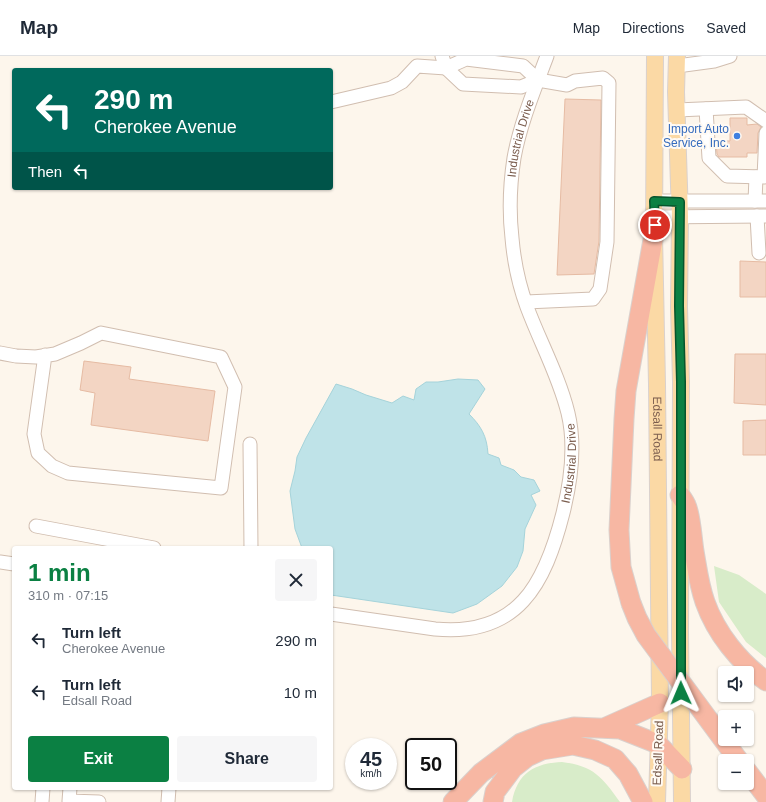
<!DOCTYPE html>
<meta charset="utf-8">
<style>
body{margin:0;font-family:Helvetica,sans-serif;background:#f6f6f7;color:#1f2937;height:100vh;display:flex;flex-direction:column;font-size:15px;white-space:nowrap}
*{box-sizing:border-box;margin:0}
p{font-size:13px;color:#747a83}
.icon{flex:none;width:22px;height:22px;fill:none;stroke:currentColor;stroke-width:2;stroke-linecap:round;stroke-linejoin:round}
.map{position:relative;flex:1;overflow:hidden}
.side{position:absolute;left:12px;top:490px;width:321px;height:244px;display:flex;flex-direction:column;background:#fff;border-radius:4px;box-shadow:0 1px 3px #0004}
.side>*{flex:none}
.banner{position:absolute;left:12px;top:12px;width:321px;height:122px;border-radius:4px;box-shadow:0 1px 3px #0004;background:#00695c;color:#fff;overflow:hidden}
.controls{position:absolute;left:718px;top:610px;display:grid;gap:8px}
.controls a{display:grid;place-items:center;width:36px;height:36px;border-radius:4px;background:#fff;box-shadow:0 1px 3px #0004;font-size:20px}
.speed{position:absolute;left:345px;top:682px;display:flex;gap:8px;font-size:20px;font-weight:700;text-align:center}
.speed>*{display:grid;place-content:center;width:52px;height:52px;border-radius:50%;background:#fff;box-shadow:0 1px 3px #0004;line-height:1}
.speed small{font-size:10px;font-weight:400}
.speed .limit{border:2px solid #111;border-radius:6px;background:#fff;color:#111}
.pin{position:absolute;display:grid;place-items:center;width:34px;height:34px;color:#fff;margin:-17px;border:2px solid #fff;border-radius:50%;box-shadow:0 1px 4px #0007}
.me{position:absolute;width:44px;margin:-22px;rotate:359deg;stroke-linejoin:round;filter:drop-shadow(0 0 3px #0008)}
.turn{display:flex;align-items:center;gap:14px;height:84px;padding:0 16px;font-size:18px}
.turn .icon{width:52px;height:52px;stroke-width:2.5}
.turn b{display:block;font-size:28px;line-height:34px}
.then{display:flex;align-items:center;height:38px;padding:0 16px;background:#0003;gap:8px;font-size:15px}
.round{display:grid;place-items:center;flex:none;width:42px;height:42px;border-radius:4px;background:#f6f6f7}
.headline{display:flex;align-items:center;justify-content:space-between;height:68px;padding:0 16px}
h1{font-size:24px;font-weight:700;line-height:30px;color:#0b8043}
.action{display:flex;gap:8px;margin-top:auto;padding:8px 16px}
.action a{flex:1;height:46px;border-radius:4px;background:#0b8043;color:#fff;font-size:16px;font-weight:700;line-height:46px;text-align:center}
.action a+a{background:#f6f6f7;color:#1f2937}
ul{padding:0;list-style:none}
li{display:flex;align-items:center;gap:12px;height:52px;padding:0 16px}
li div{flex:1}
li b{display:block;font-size:15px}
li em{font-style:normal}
header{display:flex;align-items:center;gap:24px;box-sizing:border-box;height:56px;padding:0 20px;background:#fff;border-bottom:1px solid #e0e1e3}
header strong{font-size:19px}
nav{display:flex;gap:22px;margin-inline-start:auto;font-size:14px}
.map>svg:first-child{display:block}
.green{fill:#d8ecc9}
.water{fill:#bfe3e8;stroke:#a5d3da}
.building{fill:#f3d5c3;stroke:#e6bba3}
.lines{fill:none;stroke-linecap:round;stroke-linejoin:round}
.minor-casing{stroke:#d1beb0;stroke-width:15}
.major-casing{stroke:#dad1cd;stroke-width:18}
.highway-casing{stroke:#dad1cd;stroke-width:21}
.minor{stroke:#fff;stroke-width:13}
.major{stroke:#fbd9a5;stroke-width:16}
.highway{stroke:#f7b7a3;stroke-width:19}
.highway-bridge-casing{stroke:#dad1cd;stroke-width:21;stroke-linecap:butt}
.highway-bridge{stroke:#f7b7a3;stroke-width:19}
.route-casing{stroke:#07532c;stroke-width:10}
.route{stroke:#0b8043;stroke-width:7}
.shop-dot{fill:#3f7fe0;stroke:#fffaf3;stroke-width:1.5}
.labels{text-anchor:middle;stroke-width:4;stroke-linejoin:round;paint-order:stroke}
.shop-label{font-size:12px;fill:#366cbe;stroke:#fffaf3;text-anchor:end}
.street-label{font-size:12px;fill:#7a5c4d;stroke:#fffaf3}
</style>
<header>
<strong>Map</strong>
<nav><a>Map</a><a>Directions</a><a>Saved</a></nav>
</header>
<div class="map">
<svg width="766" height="746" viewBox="0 0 766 746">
<rect width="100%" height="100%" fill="#fdf6ec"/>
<!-- green -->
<path class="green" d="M714,510L739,519L766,538V602L746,586L719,546Z
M562,706C594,710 602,721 620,746H512C517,717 535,707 562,706Z"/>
<!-- water -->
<path class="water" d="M458,323L478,324L485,333L469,358C481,370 487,380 488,398L499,402L501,409L514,414L521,421L534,424L540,435L531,439L536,449L525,473L523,495L517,511L502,530L477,548L453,557L331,539V492H302L295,473L290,435L295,415L297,401L306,382L336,328L352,333L366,339L392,347L403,340L414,344L416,333L426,326H438Z"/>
<!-- building -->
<path class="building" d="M565,43L601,44L599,185L594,218L557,219Z
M730,62H747V69L757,68L761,71L758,77L757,97H747V101H719L717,98L716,85H730Z
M740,205L766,206V241H740Z
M735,298H766V349L734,347Z
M84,305L131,311L129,323L215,335L208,385L91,369L95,337L80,334Z
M766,364V399H743V365Z"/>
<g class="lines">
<!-- minor casing -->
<g class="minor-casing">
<g id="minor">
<path d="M442,0L446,12L463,28L521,31L538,24L567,29L575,25L603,22L609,27L607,186L600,233L593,243L526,246"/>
<path d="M677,10L714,5L730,0"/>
<path d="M331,46L391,32L402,26L417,10L446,12L466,3L523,10L538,24"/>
<path d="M706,53L709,102L727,120L764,121L766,77"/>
<path d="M677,54L746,51L766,65"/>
<path d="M655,145H766"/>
<path d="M755,145L756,121"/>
<path d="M757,160L759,197"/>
<path d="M655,161L766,160"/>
<path d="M0,297L16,300L36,301L55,298L81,287L101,277L221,301L235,331L221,432L68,417L52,410L38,397L34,378L45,299"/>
<path d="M250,388L251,492"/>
<path d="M36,470L154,492"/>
<path d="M0,506L14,508"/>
<path id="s1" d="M331,558L435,573C518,581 545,528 563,457C571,425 576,390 568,357C559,320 540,286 527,251C519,229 514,206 512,182C509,156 510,128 514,102C520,68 535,32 547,0"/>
<path d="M70,732L69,745L99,746"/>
<path d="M42,746L43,732"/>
<path d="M168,746L169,732"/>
</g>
</g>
<!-- major casing -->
<g class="major-casing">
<g id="major">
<path id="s2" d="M655,0L654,178L657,328L660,645L657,746"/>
<path d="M677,0L676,36L680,161L679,251L681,326L680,576L682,746"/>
</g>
</g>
<!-- highway casing -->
<g class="highway-casing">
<path id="highway" d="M680,439C682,442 685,446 686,449C691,459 692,483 694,495C697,512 699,529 705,546C716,577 739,606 766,625
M631,547L621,511L619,474L624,363L626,335L654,178
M604,672L660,647
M747,715L766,740
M453,746L481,717L521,687L544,678L574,671L620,673L658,688L682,713
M493,746L495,736L513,712L527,701L542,694L573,689L595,694L615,703L628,718L643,746"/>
</g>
<!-- minor -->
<use href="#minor" class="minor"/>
<!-- major -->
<use href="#major" class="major"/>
<!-- highway -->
<use href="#highway" class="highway"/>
<!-- highway-bridge casing -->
<g class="highway-bridge-casing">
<path id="highway-bridge" d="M631,547L637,562L646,579L739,705"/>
</g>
<!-- highway-bridge -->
<use href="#highway-bridge" class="highway-bridge"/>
</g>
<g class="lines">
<!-- route casing -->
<g class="route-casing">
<path id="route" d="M655,169L654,145L680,146L679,250L681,326V637"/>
</g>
<!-- route -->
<use href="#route" class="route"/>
</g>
<!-- markers -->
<circle class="shop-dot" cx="737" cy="80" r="4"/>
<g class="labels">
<!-- shop labels -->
<g class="shop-label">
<text x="729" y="77">Import Auto<tspan x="729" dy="14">Service, Inc.</tspan></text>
</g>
<!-- street labels -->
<g class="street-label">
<text dy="4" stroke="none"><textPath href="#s1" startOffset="685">Industrial Drive</textPath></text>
<text dy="4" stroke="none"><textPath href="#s2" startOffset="373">Edsall Road</textPath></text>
<text dy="4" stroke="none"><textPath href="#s1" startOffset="349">Industrial Drive</textPath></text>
<text transform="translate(658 697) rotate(-88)" y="4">Edsall Road</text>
</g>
</g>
</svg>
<div class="controls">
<a><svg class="icon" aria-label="sound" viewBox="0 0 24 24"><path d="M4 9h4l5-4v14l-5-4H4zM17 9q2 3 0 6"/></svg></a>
<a>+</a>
<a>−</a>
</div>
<div class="speed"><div>45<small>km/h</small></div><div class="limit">50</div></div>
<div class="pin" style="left:655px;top:169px;background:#d93025"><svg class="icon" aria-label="arrive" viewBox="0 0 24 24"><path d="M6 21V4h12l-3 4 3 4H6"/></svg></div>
<svg class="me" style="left:681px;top:637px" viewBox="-20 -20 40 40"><path d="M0-17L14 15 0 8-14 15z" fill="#0b8043" stroke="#fff" stroke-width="4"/></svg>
<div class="banner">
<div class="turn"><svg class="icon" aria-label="left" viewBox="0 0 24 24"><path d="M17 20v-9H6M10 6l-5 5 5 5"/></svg><div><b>290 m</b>Cherokee Avenue</div></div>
<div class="then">Then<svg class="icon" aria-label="left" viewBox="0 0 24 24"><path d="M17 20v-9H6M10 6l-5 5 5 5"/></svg></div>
</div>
<section class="side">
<div class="headline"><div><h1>1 min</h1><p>310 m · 07:15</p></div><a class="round"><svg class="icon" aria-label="close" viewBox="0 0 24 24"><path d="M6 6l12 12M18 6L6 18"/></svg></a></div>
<ul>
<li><svg class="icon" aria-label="left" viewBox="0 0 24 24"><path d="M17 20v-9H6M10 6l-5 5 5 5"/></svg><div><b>Turn left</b><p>Cherokee Avenue</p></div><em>290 m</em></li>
<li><svg class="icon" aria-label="left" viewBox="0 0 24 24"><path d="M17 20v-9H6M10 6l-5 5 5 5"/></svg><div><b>Turn left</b><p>Edsall Road</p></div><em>10 m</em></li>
</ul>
<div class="action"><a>Exit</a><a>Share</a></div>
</section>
</div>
